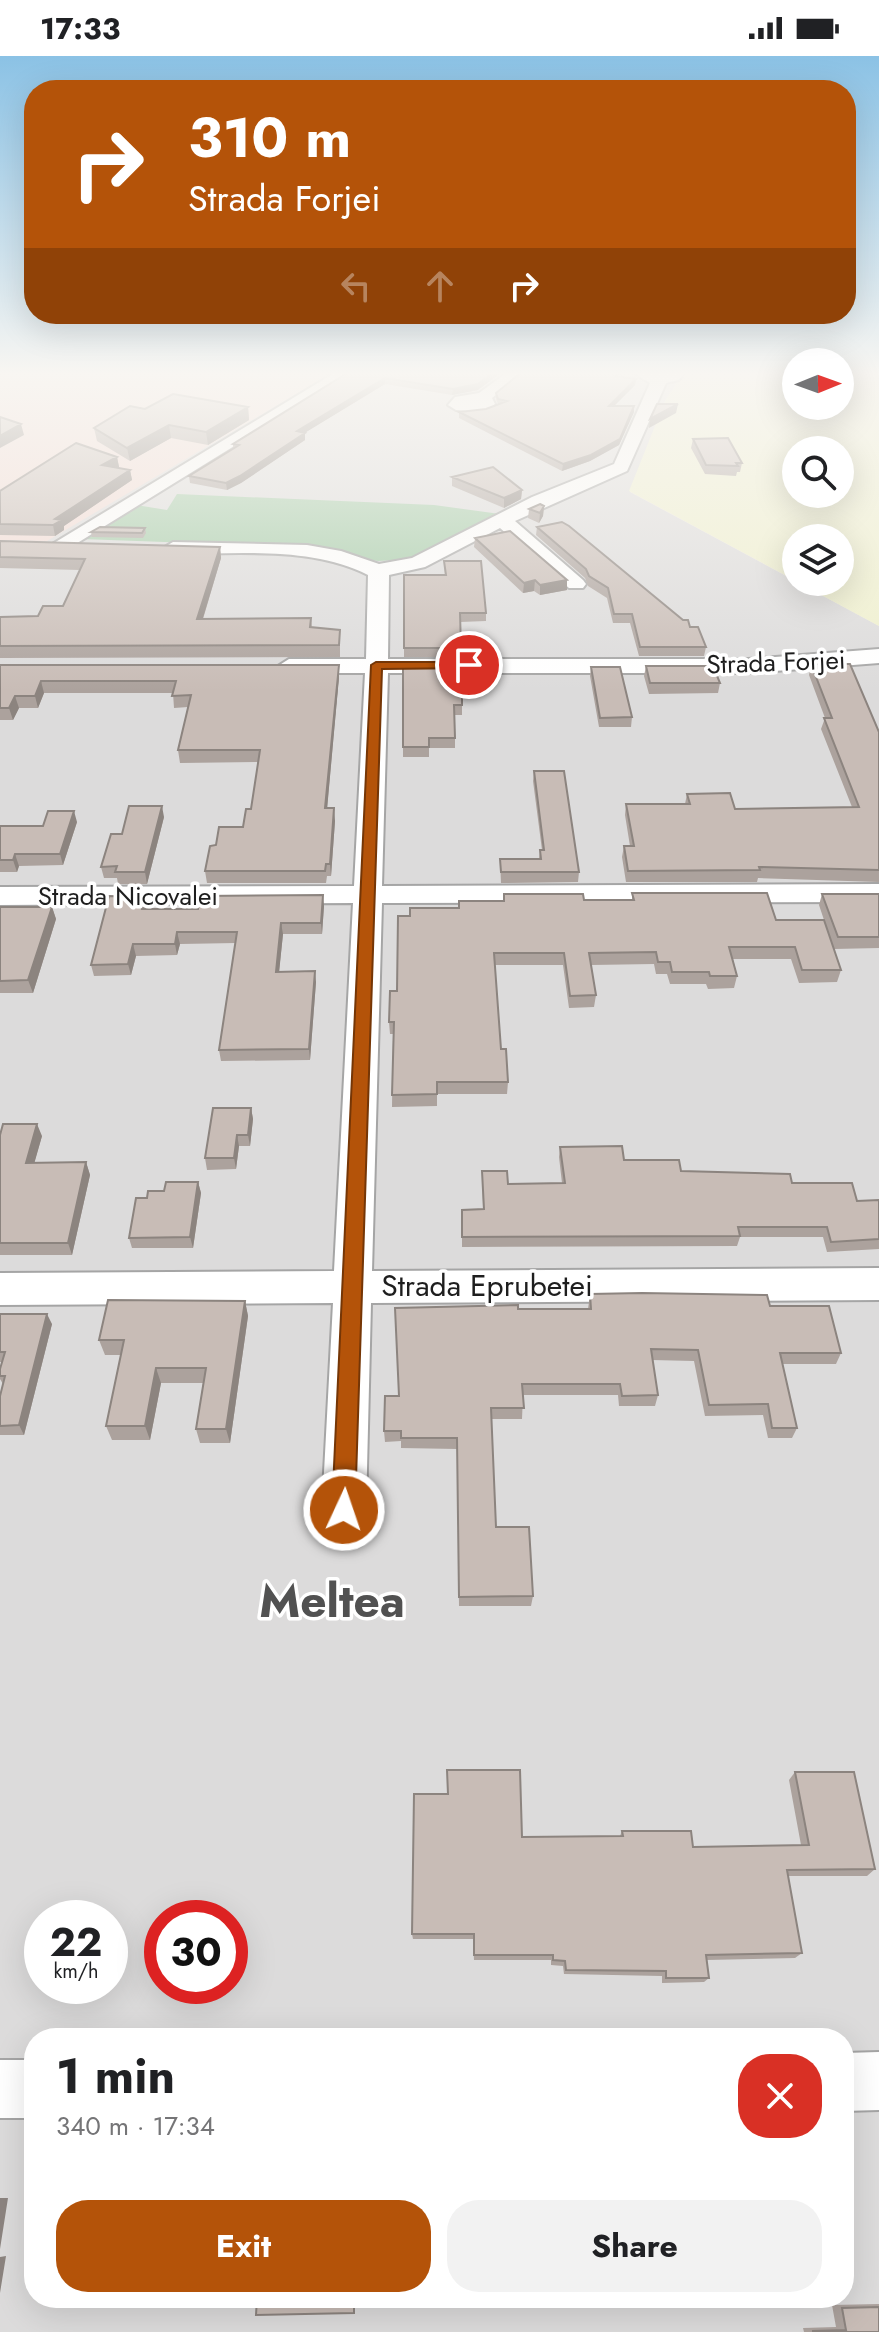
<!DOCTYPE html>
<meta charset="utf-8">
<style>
body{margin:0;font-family:Jost,sans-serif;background:#f2f2f2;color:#202124;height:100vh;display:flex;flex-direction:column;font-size:30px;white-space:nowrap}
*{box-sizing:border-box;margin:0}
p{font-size:26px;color:#757577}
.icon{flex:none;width:44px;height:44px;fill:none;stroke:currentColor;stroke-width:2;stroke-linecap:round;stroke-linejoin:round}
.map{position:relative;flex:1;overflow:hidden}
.sheet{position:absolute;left:24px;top:1972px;width:830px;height:280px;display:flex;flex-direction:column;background:#fff;border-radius:32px;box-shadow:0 8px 32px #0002}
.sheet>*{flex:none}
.banner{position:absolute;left:24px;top:24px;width:832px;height:244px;border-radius:32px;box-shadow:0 8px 32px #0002;background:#b45309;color:#fff;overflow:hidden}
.needle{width:52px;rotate:89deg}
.tools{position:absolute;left:782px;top:292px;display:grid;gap:16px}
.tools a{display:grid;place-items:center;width:72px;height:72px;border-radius:50%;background:#fff;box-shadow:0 8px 32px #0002;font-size:40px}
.speed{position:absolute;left:24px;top:1844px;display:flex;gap:16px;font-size:40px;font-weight:700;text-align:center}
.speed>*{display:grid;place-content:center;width:104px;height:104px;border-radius:50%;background:#fff;box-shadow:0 8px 32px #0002;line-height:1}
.speed small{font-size:20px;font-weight:400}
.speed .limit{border:12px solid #d22;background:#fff;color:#111}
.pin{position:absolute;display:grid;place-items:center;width:68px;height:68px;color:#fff;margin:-34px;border:4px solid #fff;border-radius:50%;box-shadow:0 2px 8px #0007}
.me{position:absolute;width:88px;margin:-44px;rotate:3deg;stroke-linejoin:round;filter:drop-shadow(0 0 6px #0008)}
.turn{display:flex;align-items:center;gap:28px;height:168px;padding:0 32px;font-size:36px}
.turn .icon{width:104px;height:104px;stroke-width:2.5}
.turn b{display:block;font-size:56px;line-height:68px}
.lanes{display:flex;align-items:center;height:76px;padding:0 32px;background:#0003;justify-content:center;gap:40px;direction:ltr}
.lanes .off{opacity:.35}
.round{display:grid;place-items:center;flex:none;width:84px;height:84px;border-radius:32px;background:#f2f2f2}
.head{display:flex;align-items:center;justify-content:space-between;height:136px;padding:0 32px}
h1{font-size:48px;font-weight:700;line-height:60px}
.button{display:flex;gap:16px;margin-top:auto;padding:16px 32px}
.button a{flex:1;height:92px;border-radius:32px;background:#b45309;color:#fff;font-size:32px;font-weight:700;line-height:92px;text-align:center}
.button a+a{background:#f2f2f2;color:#202124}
.status{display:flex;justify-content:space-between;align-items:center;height:56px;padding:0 40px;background:#fff;direction:ltr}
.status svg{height:22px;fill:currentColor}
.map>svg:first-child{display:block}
.residential{fill:#dcdbdb;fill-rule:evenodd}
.military{fill:#f3dbd5}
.farmland{fill:#eff0cd;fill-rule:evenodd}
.cemetery{fill:#a2caa6}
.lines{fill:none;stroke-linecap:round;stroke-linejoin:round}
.service-casing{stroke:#a5a5a5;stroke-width:22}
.minor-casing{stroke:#a5a5a5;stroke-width:4}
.service{stroke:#fff;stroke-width:18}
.minor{fill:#fff;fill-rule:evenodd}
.wall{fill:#aca29d}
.shaded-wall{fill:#8c847f}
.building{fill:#c8bcb6;stroke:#8c847f;stroke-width:2}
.route{fill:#b45309;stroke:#753606;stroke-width:2}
.labels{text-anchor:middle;stroke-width:7;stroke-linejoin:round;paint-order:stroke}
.far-street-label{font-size:26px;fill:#1e1e1e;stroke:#fff}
.street-label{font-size:30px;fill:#1e1e1e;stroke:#fff}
.near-district-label{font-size:46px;font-weight:bold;fill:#515151;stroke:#fff}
</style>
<div class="status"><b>17:33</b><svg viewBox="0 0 49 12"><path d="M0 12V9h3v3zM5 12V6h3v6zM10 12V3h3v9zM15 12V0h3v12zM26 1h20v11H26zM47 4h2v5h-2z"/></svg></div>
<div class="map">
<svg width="879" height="2276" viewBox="0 0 879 2276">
<rect width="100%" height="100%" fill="#f0ebe3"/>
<!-- residential -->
<path class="residential" d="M0,316H684L665,345L630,436L879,570V2276H0ZM42,1862H110V1930H42ZM162,1862H230V1930H162ZM34,1982H844V2242H34Z"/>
<!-- military -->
<path class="military" d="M0,316H333L47,485L0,484Z"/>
<!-- farmland -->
<path class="farmland" d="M684,316H796V350H840V316H879V570L797,526H840V482H796V525L629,435L665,345ZM796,394H840V438H796Z"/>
<!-- cemetery -->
<path class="cemetery" d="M177,438L434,449L500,458L420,500L398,504L378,505L281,490L81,483L136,449L167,454Z"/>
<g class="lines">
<!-- service casing -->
<g class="service-casing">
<path id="service" d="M656,320L674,316"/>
</g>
<!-- minor casing -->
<g class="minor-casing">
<path id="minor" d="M336,316H354L66,494L59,496L49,490Z
M508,316H525L492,342L495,348L486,356L456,354L448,349L455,341L479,337Z
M632,316H652L667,325L627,415L515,465L583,524L586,528L583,532H569L500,472L425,511L389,519L388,603H748L879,593V607L748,617H388L382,830L879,828V846L382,847L372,1215L879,1212V1244L371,1247L366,1454L360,1469L344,1475L328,1469L322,1454L333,1247L0,1249V1217L334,1215L353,847L0,849V831L354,830L365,617H289L278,610L289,603H366L368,519C310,490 237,498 173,498L163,492L173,486L307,489L341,495L379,508L412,502L532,441L614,408L650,327Z
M879,1996V2054L844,2055V1997Z
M0,2004H34V2062H0Z"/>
</g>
<!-- service -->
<use href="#service" class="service"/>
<!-- minor -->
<use href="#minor" class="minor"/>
</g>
<!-- wall -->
<path class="wall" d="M349,316L478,334L452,339L385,328L304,377L305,384L241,427L227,434L190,427L189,420L233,392V388Z
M621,321L636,323L635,329L614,350H634V356L619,389L590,405L562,415L459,362V356L486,353L498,348L496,343V337Z
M248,351L249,364L208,389L171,382L130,405L97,385L94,372L145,353Z
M693,383L742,407L740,416H737L736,420L705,418L691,392Z
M117,401L119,411L118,412L130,414L132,424L64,470V474L55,480L0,479V435Z
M452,421L522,434L521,443L504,452L452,430Z
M544,450L543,460L539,467L528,462L529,453Z
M537,471L690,571L706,591L704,600H639L630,567H613L607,542L588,530L585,522L536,479Z
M145,472L146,477L143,482L92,481L91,476Z
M475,482L567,524V534L540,539L534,535L523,537L474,491Z
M0,485L220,491L221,502L203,563L311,562L312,571L340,574V601L0,602V561L38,560L63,550L80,514L0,512Z
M444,505L486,557V565L460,566L461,601H404V519H445Z
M811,608L879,676V826L758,822L757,826H626L622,801L624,790H630L625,759L626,748H685L687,738L735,753L852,751L821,673L825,662L809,619Z
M0,609H339V621L327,752L335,765L331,820H327L326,827H207L205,815L216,789L243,771L251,753L258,706L180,707L178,694L188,651L174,652L173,637H44L38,652H19L13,664H0Z
M462,610V659H455V692H429V701H403V611Z
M646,610L720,627L718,637L649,638L644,620Z
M591,611L632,661L631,671H599L590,620Z
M534,715L579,816L578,826L501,827L500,803H539L540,794H542L533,725Z
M164,761L147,828H118L117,822H104L101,811L122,778Z
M77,766L63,809L19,810L17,816H0V770H43Z
M632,837L776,864H824L819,849L822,838H879V892L834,893L841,914L837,926L799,927L791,903H733L737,920L734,932L708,933L706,928H670L667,918H656L654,908L591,909L596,939L594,951L569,952L563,909H495L501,993L508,1026L507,1038H437V1050L392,1051L393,978H390L389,966L397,935L459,852L503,845L504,838L584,844H632Z
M324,850L322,878H283L279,915L316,926L310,1004L221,1005L219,994L236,887L180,888L177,899L136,900L131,919L94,920L91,909L147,853Z
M0,851H52L56,863L33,937H0Z
M251,1052L253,1063L250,1090H239L236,1113L207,1114L205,1102Z
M0,1079L42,1080L34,1107L86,1106L90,1119L72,1199H0Z
M560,1091L681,1115L792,1127L857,1145L879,1144V1193L827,1196L823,1181H740L737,1190L462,1191V1154L483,1153L482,1115L508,1128L562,1127L559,1101Z
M198,1126L201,1137L193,1192H132L129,1182L147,1142L164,1135Z
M590,1238L770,1250L841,1297L836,1308H782L797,1372L792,1382H768L763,1359L705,1360L694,1305L652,1304L658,1339L655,1350H619L618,1339H523L522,1363H491L496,1471L533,1540L531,1550H459L457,1393L401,1392V1385L385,1386L384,1375L399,1340L518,1253H588Z
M245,1245L248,1260L230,1387H200L196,1373L203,1327H161L150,1384H112L106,1370L121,1299H105L99,1284Z
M0,1258L52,1268L24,1379H0V1340L3,1328L0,1323V1313L2,1306H0Z
M795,1716L875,1813L867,1820H788L802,1897L795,1902L707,1904L709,1922L704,1926L662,1927V1920L564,1918L563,1910L551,1909V1904H474L473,1883H413L412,1878L522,1781L620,1780L622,1775L693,1791L801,1789L789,1724Z
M879,2248V2276H804L803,2272L836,2271L832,2249Z"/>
<!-- shaded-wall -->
<path class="shaded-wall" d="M494,316H502L478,334L452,339L453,333Z
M385,322V328L298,381L297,375Z
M636,323L635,329L608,356L609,350Z
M678,348L676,357L649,372L650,363Z
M634,350V356L619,389L590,405L562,415L563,408Z
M248,351L249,364L208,389L206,376Z
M21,368L24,379L0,392V380Z
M169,369L171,382L130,405L127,392Z
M305,377V384L241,427L227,434L226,427Z
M117,401L119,411L104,420L102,409Z
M130,414L132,424L64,470V474L55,480L53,469L55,463Z
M522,434L521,443L504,452V442Z
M544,450L543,460L539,467L540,457Z
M220,491L221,502L199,575L197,563Z
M535,524L534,535L523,537L524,527Z
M567,524V534L540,539V529Z
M339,609V621L326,765L325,752Z
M41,625L44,637L38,652L35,640Z
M15,640L19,652L13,664L9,652Z
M162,750L164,761L147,828L145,816Z
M334,752L335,765L331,820L330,808Z
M74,755L77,766L63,809L60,798Z
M15,798L19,810L17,816L13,804Z
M323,839L324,850L322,878L321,867Z
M145,841L148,852L145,864L142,853Z
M52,851L56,863L33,937L28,924Z
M281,867L283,878L278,927L276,916Z
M177,876L180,888L177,899L175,888Z
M133,888L136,900L131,919L128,908Z
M315,915L316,926L310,1004L309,993Z
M251,1052L253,1063L250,1090L248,1079Z
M37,1068L42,1080L31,1119L26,1107Z
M237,1079L239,1090L236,1113L234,1102Z
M86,1106L90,1119L72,1199L68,1187Z
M198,1126L201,1137L193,1192L190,1181Z
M245,1245L248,1260L230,1387L226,1373Z
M47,1258L52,1268L24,1379L19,1369Z
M156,1312L161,1327L150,1384L145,1370Z
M0,2142H8L0,2193Z
M6,2200L0,2237V2201Z"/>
<!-- building -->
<path class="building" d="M349,316H494L478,328L453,333L385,322L297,375L305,377L240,420L226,427L189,420L239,389L233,388Z
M522,316H620L616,320L636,323L609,350H634L620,383L591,399L563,408L459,356L486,353L507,345L498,343L496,337Z
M173,338L248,351L206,376L169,369L127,392L94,372L130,350L145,353Z
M657,348H678L650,363Z
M0,361L21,368L0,380Z
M728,382L742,407H736L738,410L706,409L693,383Z
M76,387L117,401L102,409L130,414L55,463L62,464L53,469L0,468V435Z
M493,411L522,434L504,442L452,421Z
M540,448L544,450L540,457L529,453Z
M562,466L569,470L683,564H688L690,571H698L706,591H640L632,558H614L608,532L589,520L586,513L537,471Z
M100,471L145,472L142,477L91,476Z
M510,475L567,524L540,529L535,524L524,527L475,482Z
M0,485L220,491L197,563L311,562L310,571L340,574L339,589L0,590V561L38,560L43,550H63L85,503L0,501Z
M444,505H481L486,557H460L461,592H404V519H446Z
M811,608H850L879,676V814L759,811L760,814L628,815L624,790H634L626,748H690L687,738L730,737L735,753L859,751L824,662H832Z
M0,609H339L325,752H334L330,808H326L325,815H205L210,790L216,789L219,771H243L246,753H251L260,694H178L191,639L172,640L176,625H41L35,640H15L9,652H0Z
M462,610V649H454L455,682H429V691H403V611Z
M646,610H713L720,627H650Z
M591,611H620L632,661L600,662Z
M534,715H564L579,816H501L500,803H541L540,794H544Z
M129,750H162L145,816H115L117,810L101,811L111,778H122Z
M48,755H74L60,798H15L13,804H0V770H43Z
M632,837H767L776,864H824L841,914H802L795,891H729L737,920H710L709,916H672L670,906H658L656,896L589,897L596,939L570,940L564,897H494L501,993H506L508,1026H437V1038L392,1039L394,966H389L390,935H397L398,860H410V852H459V845H504V838H583L584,844H634Z
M822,838H879V881H838Z
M323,839L321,867H281L276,916L315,915L309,993L219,994L237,876H177L175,888H133L128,908L91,909L109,840L145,841L142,853H198L200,840Z
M0,851H52L28,924L0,925Z
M213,1052H251L248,1079H237L234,1102H205Z
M3,1068H37L26,1107L86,1106L68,1187H0V1079Z
M622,1090L624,1104H679L681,1115L790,1118L792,1127H852L857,1145L879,1144V1183L831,1186L827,1171H738L740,1180L462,1181V1154L484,1153L482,1115H507L508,1128L565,1127L560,1091Z
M166,1126H198L190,1181L129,1182L136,1142H147L148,1135H164Z
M642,1237L767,1239L770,1250H829L841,1297H780L797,1372H772L768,1348L709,1349L698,1294L651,1293L658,1339L622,1340L620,1328H522L524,1352H491L496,1471H529L533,1540L459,1541L457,1382H401V1375H384L385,1340H399L395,1252L518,1249V1253H591L590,1238Z
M108,1244L245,1245L226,1373H196L206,1312H156L145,1370H106L124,1284H99Z
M0,1258H47L19,1369L0,1370V1340L5,1320H0V1313L5,1296H0Z
M447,1714H520L522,1781L623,1780L622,1775H691L693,1791L809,1789L795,1716H854L875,1813L787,1814L802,1897L706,1899L709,1922H666V1915L566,1914L565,1905L553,1904V1899H474V1878H412L414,1738H448Z
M257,2242H354V2257L256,2259Z
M879,2251V2276H813V2275L846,2274L842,2252Z"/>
<!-- sky -->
<linearGradient id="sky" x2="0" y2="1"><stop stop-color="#8bc2e5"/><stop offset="0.5" stop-color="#f8f6f2"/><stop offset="1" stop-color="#f8f6f2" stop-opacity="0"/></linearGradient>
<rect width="879" height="635" fill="url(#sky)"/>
<!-- route -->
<path class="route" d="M469,606L473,612L382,613L355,1454L351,1461L344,1464L336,1461L332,1454L371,609L376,606Z"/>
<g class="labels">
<!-- far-street labels -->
<g class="far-street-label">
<text transform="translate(776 606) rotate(-2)" y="9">Strada Forjei</text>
<text x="128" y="849">Strada Nicovalei</text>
</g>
<!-- street labels -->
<g class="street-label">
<text x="487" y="1240">Strada Eprubetei</text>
</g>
<!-- near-district labels -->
<g class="near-district-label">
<text x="332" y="1561">Meltea</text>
</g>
</g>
</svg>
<div class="tools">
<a><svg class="needle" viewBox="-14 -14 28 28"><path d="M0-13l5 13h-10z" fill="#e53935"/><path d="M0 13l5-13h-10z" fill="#757577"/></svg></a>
<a><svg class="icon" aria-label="search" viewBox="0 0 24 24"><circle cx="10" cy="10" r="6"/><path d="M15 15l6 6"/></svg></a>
<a><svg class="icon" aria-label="layers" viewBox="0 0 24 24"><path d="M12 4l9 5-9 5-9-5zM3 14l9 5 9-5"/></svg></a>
</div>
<div class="speed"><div>22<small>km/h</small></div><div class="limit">30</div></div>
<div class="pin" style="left:469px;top:609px;background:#d93025"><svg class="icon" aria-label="arrive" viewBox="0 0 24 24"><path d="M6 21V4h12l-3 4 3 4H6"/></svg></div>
<svg class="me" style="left:344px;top:1454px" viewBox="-20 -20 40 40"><circle r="17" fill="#b45309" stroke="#fff" stroke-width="3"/><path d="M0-11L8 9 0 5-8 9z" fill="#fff"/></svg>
<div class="banner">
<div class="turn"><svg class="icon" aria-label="right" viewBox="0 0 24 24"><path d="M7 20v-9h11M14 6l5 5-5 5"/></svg><div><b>310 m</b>Strada Forjei</div></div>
<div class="lanes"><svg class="icon off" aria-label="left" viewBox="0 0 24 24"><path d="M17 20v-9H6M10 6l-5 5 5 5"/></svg><svg class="icon off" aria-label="ahead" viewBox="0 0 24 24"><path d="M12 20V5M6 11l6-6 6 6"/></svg><svg class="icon" aria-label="right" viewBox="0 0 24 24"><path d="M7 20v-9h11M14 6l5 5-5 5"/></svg></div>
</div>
<section class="sheet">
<div class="head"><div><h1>1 min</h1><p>340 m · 17:34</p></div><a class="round" style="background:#d93025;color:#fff"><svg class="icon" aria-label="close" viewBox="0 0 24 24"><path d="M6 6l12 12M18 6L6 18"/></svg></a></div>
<div class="button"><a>Exit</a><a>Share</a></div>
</section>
</div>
